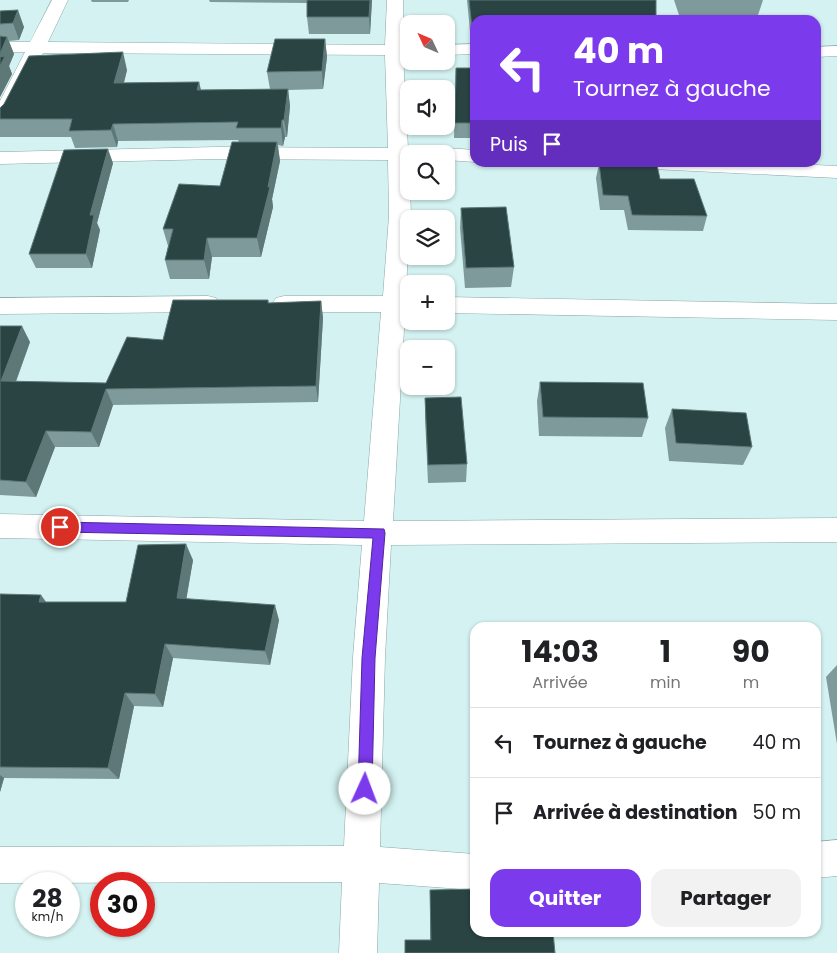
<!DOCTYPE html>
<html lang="fr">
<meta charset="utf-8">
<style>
body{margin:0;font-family:Poppins,sans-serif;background:#f2f2f2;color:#202124;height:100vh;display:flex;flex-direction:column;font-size:19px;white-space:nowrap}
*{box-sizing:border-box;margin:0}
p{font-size:16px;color:#757577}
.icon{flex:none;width:28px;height:28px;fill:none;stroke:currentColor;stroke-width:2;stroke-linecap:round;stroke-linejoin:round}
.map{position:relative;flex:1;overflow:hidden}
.panel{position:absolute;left:470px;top:622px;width:351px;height:315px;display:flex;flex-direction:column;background:#fff;border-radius:15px;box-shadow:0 1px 4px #0004}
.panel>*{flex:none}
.banner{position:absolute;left:470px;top:15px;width:351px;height:152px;border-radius:15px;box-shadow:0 1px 4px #0004;background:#7c3aed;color:#fff;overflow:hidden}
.needle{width:32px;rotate:314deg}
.buttons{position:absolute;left:400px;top:15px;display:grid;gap:10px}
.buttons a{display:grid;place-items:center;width:55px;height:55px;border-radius:10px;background:#fff;box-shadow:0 1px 4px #0004;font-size:25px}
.speed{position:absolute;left:15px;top:872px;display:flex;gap:10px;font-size:25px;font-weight:700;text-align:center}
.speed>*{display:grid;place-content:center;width:65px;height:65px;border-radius:50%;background:#fff;box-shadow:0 1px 4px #0004;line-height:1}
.speed small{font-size:12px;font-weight:400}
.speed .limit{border:8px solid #d22;background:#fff;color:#111}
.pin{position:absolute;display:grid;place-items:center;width:42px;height:42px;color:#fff;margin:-21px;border:2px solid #fff;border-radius:50%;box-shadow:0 1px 5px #0007}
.me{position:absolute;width:55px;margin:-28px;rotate:2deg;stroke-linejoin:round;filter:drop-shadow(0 0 4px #0008)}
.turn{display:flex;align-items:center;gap:18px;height:105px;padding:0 20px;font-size:22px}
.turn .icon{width:65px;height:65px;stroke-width:2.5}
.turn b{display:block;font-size:35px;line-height:42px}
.then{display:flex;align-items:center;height:48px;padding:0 20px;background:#0003;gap:10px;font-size:19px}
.eta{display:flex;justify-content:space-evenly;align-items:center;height:85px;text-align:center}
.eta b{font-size:30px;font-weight:700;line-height:35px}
.cta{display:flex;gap:10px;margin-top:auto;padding:10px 20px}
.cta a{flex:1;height:58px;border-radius:15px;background:#7c3aed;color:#fff;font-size:20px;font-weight:700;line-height:58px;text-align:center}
.cta a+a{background:#f2f2f2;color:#202124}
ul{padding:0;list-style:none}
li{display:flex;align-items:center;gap:15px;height:70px;padding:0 20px;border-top:1px solid #e0e0e0}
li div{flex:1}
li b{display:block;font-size:19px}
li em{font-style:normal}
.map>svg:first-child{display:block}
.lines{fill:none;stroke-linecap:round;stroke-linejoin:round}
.minor-casing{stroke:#8aa7a7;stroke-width:1}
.minor{fill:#fff;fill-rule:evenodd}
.wall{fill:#7e9a9a}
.shaded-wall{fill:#5d7877}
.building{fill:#2a4343;stroke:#5d7877}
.route{fill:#7c3aed;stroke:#51269a}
</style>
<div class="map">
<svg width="837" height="953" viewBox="0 0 837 953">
<rect width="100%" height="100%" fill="#d3f2f1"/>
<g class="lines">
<!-- minor casing -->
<g class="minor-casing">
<path id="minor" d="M52,0H68L48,42L385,45L387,0H403V45H409V55H403L408,148H429L438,152L446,148L475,150V162L446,160V154H409L411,216L409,219L406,296H409V312H405L393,521L837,518V542L391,545L385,657L380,847L475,854V890L379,883L377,953H339L342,882L0,883V847L344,846L353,657L362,545L0,538V514L364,521L381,312H284L276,310L272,304L276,298L284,296H383L389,216L388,160L217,159L0,164V152L217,147L388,148L385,55L43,53L10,120L7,124L0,126V101L25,52H0V42H30Z
M475,44V54L446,55V45Z
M837,46V56L816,57V47Z
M622,162H750L837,166V178L632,168L625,166Z
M208,296L216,298L220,304L216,310L208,312L0,314V298Z
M446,297L837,304V320L446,313Z
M837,840V876L816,878V842Z"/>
</g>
<!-- minor -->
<use href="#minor" class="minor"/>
</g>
<!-- wall -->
<path class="wall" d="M91,0H129L128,2H92Z
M209,0H372L370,34H309L307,17V3L210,2Z
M467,0H656L475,20V138H454L456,68H473L472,56L473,42H471Z
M674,0H763L757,18H680Z
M0,11L24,27L19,40L9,41L14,54L9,66L12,74L0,97Z
M325,39L327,57L323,89L288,90L290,106L287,137H285L283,146L278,145L280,161L272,199L273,207L261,257H212L209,279H170L165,260L168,246L163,229L220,186L239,142L238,140L118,141L117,147L75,148L71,137H0V108L127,70L124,83L199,82L201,90L270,89L267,72Z
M113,163L97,223L100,230L92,268H36L29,254Z
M599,164L660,179L707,216L703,231L628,230L624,210H600L596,178Z
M461,208L514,267L511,287L465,288L460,228Z
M268,300L269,303L321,301L323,318L318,402L113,405L99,447H55L36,497L0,495V326L30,342L16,382L106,383L163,340Z
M540,382L648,418L642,437L539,436L537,401Z
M425,398L467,464L466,482L428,483L425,417Z
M672,409L752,447L743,465L669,461L665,428Z
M193,560L186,599L279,620L270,665L173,658L163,707L134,706L119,779L4,778L0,792V594L46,602H126Z
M837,665V744L826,677Z
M430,890L475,932H554L553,934L430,940Z"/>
<!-- shaded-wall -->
<path class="shaded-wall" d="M370,0H372L370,34L369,17Z
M18,10L24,27L19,40L13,23Z
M7,37L14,54L9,66L12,74L0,97V54Z
M325,39L327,57L323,89L322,71Z
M123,52L127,70L119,101L114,83Z
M199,82L203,100L197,90Z
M288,89L290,106L287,137L284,120Z
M282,120L285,137L283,146L281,128Z
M113,124L118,141L117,147L111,130Z
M277,142L280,161L272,199L273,207L261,257L257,238Z
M108,149L113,163L97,223L100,230L92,268L86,254L90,215Z
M207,238L212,257L209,279L204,260Z
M321,301L323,318L318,402L316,386Z
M22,326L30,342L10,397L1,381Z
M106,389L113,405L99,447L91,432Z
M46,431L55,447L36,497L26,482Z
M186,544L193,560L184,613L177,598Z
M41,595L52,610L39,602Z
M275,605L279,620L270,665L265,651Z
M165,644L173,658L163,707L155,694Z
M125,693L134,706L119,779L108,768Z
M0,775L4,778L0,792Z"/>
<!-- building -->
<path class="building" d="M307,0H370L369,17H307Z
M469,0H656V20H475V28H472Z
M18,10L13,23L0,24V11Z
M0,36L7,37L0,54Z
M275,39H325L322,71L267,72Z
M473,41H475V123H455L456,68H475Z
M123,52L114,83L199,82L197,90L288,89L284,120H282L281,128H236L238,122L113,124L111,130L69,131L72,119H0V108L4,104L29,56Z
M5,56L0,66V57Z
M232,142H277L268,187H270L257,238H207L204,260H165L173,229H163L179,184L220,186Z
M108,149L90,215H94L86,254H29L64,150Z
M599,164L657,165L660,179H694L707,216L632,215L628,196L603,195Z
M506,207L514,267L466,268L461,208Z
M173,300H268V303L321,301L316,386L106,389L91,432L46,431L26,482L0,480V326H22L1,381L106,383L127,337L163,340Z
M540,382L643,383L648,418L543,417Z
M461,397L467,464L428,465L425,398Z
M672,409L746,413L752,447L676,443Z
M186,544L177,598L275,605L265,651L165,644L155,694L125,693L108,768L0,767V594L41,595L39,602H126L138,545Z
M475,889V932H553L555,953H405V940H431L430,890Z"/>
<!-- route -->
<path class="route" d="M60,522L384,529L385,533L375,658L372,789L370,794L365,796L360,794L358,789L362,658L373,538L60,532L54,527Z"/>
</svg>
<div class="buttons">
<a><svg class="needle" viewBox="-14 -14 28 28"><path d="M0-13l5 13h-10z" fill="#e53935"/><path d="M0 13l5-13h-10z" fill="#757577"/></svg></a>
<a><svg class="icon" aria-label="sound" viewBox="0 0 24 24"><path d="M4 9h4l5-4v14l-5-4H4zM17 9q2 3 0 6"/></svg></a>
<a><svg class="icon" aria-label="search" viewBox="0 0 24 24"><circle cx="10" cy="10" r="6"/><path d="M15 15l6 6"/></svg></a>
<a><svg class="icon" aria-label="layers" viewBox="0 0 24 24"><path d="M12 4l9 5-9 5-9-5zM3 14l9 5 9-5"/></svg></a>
<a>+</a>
<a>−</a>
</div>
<div class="speed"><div>28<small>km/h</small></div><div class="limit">30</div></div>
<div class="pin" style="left:60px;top:527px;background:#d93025"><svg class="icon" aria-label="arrive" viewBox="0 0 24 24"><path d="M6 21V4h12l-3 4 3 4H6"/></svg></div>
<svg class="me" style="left:365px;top:789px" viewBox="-20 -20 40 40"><circle r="19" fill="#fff"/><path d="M0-13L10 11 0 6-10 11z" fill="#7c3aed"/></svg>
<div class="banner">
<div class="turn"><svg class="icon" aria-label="left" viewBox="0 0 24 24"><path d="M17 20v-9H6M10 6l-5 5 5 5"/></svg><div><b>40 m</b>Tournez à gauche</div></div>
<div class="then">Puis<svg class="icon" aria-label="arrive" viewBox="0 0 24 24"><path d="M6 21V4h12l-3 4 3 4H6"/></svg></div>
</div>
<section class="panel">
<div class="eta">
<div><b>14:03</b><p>Arrivée</p></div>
<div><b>1</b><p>min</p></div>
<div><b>90</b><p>m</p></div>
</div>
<ul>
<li><svg class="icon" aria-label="left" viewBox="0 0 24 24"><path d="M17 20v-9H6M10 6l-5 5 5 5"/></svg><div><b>Tournez à gauche</b></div><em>40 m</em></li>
<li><svg class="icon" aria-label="arrive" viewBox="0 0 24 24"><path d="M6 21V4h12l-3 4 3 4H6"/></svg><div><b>Arrivée à destination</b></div><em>50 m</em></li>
</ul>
<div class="cta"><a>Quitter</a><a>Partager</a></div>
</section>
</div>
